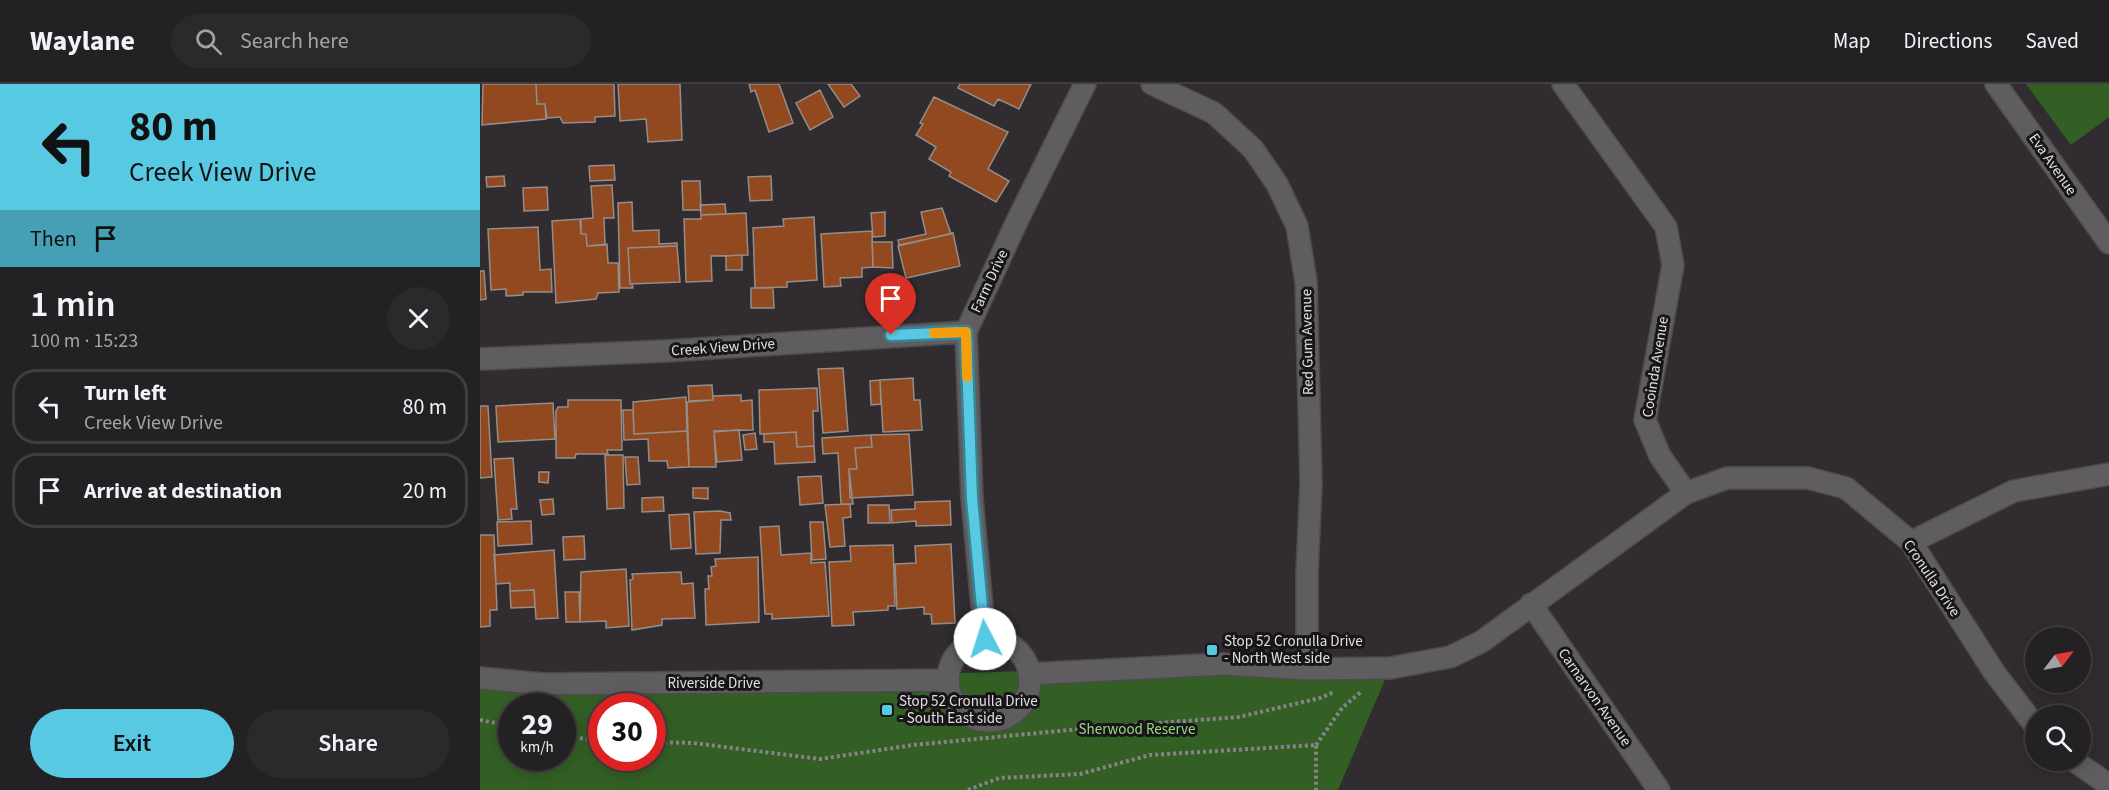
<!DOCTYPE html>
<meta charset="utf-8">
<style>
body{margin:0;font-family:"Source Sans 3",sans-serif;background:#2c292c;color:#f1f3f6;height:100vh;display:flex;flex-direction:column;font-size:22px;white-space:nowrap}
*{box-sizing:border-box;margin:0}
p{font-size:20px;color:#a3a3a6}
.icon{flex:none;width:33px;height:33px;fill:none;stroke:currentColor;stroke-width:2;stroke-linecap:round;stroke-linejoin:round}
.map{position:relative;flex:1;overflow:hidden}
.side{display:flex;flex-direction:column;background:#242124;width:480px}
.side>*{flex:none}
.banner{background:#58c9e3;color:#111;overflow:hidden}
.needle{width:39px;rotate:58deg}
.buttons{position:absolute;left:1545px;top:543px;display:grid;gap:12px}
.buttons a{display:grid;place-items:center;width:66px;height:66px;border-radius:50%;background:#242124;box-shadow:0 3px 15px #0003,0 0 0 2px #413e41;font-size:30px}
.speed{position:absolute;left:18px;top:609px;display:flex;gap:12px;font-size:30px;font-weight:700;text-align:center}
.speed>*{display:grid;place-content:center;width:78px;height:78px;border-radius:50%;background:#242124;box-shadow:0 3px 15px #0003,0 0 0 2px #413e41;line-height:1}
.speed small{font-size:15px;font-weight:400}
.speed .limit{border:9px solid #d22;background:#fff;color:#111}
.pin{position:absolute;display:grid;place-items:center;width:51px;height:51px;color:#fff;margin:-62px -26px;border-radius:50% 50% 50% 0;rotate:-45deg;box-shadow:0 0 6px #0007}
.pin .icon{rotate:45deg}
.me{position:absolute;width:66px;margin:-33px;rotate:355deg;stroke-linejoin:round;filter:drop-shadow(0 0 4px #0008)}
.turn{display:flex;align-items:center;gap:21px;height:126px;padding:0 30px;font-size:27px}
.turn .icon{width:78px;height:78px;stroke-width:2.5}
.turn b{display:block;font-size:42px;line-height:51px}
.then{display:flex;align-items:center;height:57px;padding:0 30px;background:#0003;gap:12px;font-size:22px}
.round{display:grid;place-items:center;flex:none;width:63px;height:63px;border-radius:32px;background:#2c292c}
.summary{display:flex;align-items:center;justify-content:space-between;height:102px;padding:0 30px}
h1{font-size:36px;font-weight:600;line-height:45px}
.button{display:flex;gap:12px;margin-top:auto;padding:12px 30px}
.button a{flex:1;height:69px;border-radius:36px;background:#58c9e3;color:#111;font-size:24px;font-weight:600;line-height:69px;text-align:center}
.button a+a{background:#2c292c;color:#f1f3f6}
ul{padding:0;list-style:none}
li{display:flex;align-items:center;gap:18px;height:75px;margin:0 12px 9px;padding:0 18px;border:3px solid #413e41;border-radius:24px}
li div{flex:1}
li b{display:block;font-size:22px}
li em{font-style:normal}
header{display:flex;align-items:center;gap:36px;box-sizing:border-box;height:84px;padding:0 30px;background:#242124;border-bottom:2px solid #413e41}
header strong{font-size:28px}
nav{display:flex;gap:33px;margin-inline-start:auto;font-size:21px}
.search{width:420px;height:54px;background:#2c292c;display:flex;align-items:center;gap:15px;box-sizing:border-box;padding:0 21px;border-radius:33px;color:#a3a3a6;font-size:22px}
main{display:flex;flex:1;min-height:0}
.map>svg:first-child{display:block}
.green{fill:#335f25;fill-rule:evenodd}
.building{fill:#92491f;stroke:#948e8b;stroke-width:1.5}
.lines{fill:none;stroke-linecap:round;stroke-linejoin:round}
.minor-casing{stroke:#4c4a4c;stroke-width:24}
.path{stroke:#878487;stroke-width:4;stroke-dasharray:3 3;stroke-linecap:butt}
.minor{stroke:#605d61;stroke-width:21}
.route-casing{stroke:#398394;stroke-width:15}
.route{stroke:#58c9e3;stroke-width:10}
.slow{stroke:#f59e0b;stroke-width:10}
.poi-dot{fill:#58c9e3;stroke:#171517;stroke-width:2}
.labels{text-anchor:middle;stroke-width:6;stroke-linejoin:round;paint-order:stroke}
.street-label{font-size:15px;fill:#e1dfe1;stroke:#171517}
.poi-label{font-size:15px;fill:#e1dfe1;stroke:#171517;text-anchor:start}
.park-label{font-size:15px;fill:#95dc80;stroke:#171517}
</style>
<header>
<strong>Waylane</strong>
<div class="search"><svg class="icon" aria-label="search" viewBox="0 0 24 24"><circle cx="10" cy="10" r="6"/><path d="M15 15l6 6"/></svg>Search here</div>
<nav><a>Map</a><a>Directions</a><a>Saved</a></nav>
</header>
<main>
<section class="side">
<div class="banner">
<div class="turn"><svg class="icon" aria-label="left" viewBox="0 0 24 24"><path d="M17 20v-9H6M10 6l-5 5 5 5"/></svg><div><b>80 m</b>Creek View Drive</div></div>
<div class="then">Then<svg class="icon" aria-label="arrive" viewBox="0 0 24 24"><path d="M6 21V4h12l-3 4 3 4H6"/></svg></div>
</div>
<div class="summary"><div><h1>1 min</h1><p>100 m · 15:23</p></div><a class="round"><svg class="icon" aria-label="close" viewBox="0 0 24 24"><path d="M6 6l12 12M18 6L6 18"/></svg></a></div>
<ul>
<li><svg class="icon" aria-label="left" viewBox="0 0 24 24"><path d="M17 20v-9H6M10 6l-5 5 5 5"/></svg><div><b>Turn left</b><p>Creek View Drive</p></div><em>80 m</em></li>
<li><svg class="icon" aria-label="arrive" viewBox="0 0 24 24"><path d="M6 21V4h12l-3 4 3 4H6"/></svg><div><b>Arrive at destination</b></div><em>20 m</em></li>
</ul>
<div class="button"><a>Exit</a><a>Share</a></div>
</section>
<div class="map">
<svg width="1629" height="706" viewBox="0 0 1629 706">
<rect width="100%" height="100%" fill="#302c30"/>
<!-- green -->
<path class="green" d="M1546,0H1629V33L1591,61Z
M709,582L910,584L858,706H0V588L148,599ZM32,622H82V674H32ZM122,622H172V674H122Z"/>
<!-- building -->
<path class="building" d="M3,0H56L57,20H65L66,35L2,41Z
M56,0H134L135,32L115,33V38L83,39L80,33L67,34L65,20H57Z
M138,0H200L202,56L168,58L166,35L140,37Z
M269,0H299L313,39L289,48L275,6L271,8Z
M348,0H371L380,12L364,23Z
M480,0H551L539,25L518,15L514,22L478,4Z
M340,6L353,33L330,46L316,19Z
M454,13L528,48L508,85L529,97L516,118L469,92L471,88L449,75L456,63L436,51L443,40L440,39Z
M134,81L135,96L110,97L109,82Z
M24,92L25,102L7,103L6,93Z
M291,92L292,116L270,117L268,93Z
M202,97H220L221,126H203Z
M132,101L134,134H124L125,161L107,162L106,150H101V135L113,134L111,102Z
M67,103L68,126L44,127L43,104Z
M152,118L153,147L179,146V160L197,159V162L148,164L150,200H152L153,204H140L138,119Z
M245,120L246,130L221,131L220,121Z
M462,124L471,150L419,161L418,156L446,150L441,128Z
M405,128V152L393,153L391,129Z
M266,129L268,171L231,172L232,197L206,198L204,135H221V131Z
M334,133L337,196L307,198V203L275,204L273,144L304,142L303,135Z
M100,135L101,150H106L107,162L127,160L128,179H138L139,208L118,209L116,215L76,219L72,137Z
M58,143L60,186L71,185L72,208H43V211L26,212V205L11,206L8,145Z
M392,147L393,183L382,184V193L360,194L361,202L344,203L341,150Z
M473,149L480,182L426,194L418,162Z
M392,158H412L413,184L393,183Z
M197,162L200,198L150,200L148,164Z
M262,171V186H246V172Z
M0,187H4L6,215L0,216Z
M271,204H293L294,224H271Z
M363,284L368,347L343,349L338,285Z
M433,294L434,316H440L442,346L403,348L400,296Z
M400,296L401,320L391,321L390,297Z
M232,301L233,316L209,317L208,302Z
M337,304L338,327H333L334,362L317,363L316,348L280,350L279,306Z
M261,311V317L272,316L273,346L234,347L236,383H209L207,318L233,316V312Z
M206,313L207,347L154,350L153,318Z
M88,316H141L142,366H127L128,370H96L95,374H76V327L78,323H88Z
M73,319L75,355L18,358L16,322Z
M0,322H8L12,393L0,394Z
M143,326H153L154,350L207,347L209,383L188,384L187,377H169L168,355L144,356Z
M259,346L262,376L237,378L234,348Z
M316,348L317,363L334,362L335,378L295,380L294,358H284V350Z
M275,349L277,365L265,366L263,351Z
M429,350L433,411L370,414L369,385H377L375,364L392,363L391,351Z
M391,351L392,363L375,364L377,385H369L373,420H361L358,369L343,370L342,354Z
M125,371H143L144,424L127,425Z
M145,373H158L160,400L147,401Z
M33,374L37,425H31L32,435L18,436L14,375Z
M59,388H69L68,399L59,398Z
M341,392L343,419L320,421L318,393Z
M213,404H228V415L213,414Z
M183,413L184,427L162,428V414Z
M73,415L74,430L62,431L60,416Z
M470,417L471,441L436,442V437L412,439L411,426L435,425V418Z
M370,420L371,433L363,434L365,462L350,463L345,421Z
M388,421H409L410,439H388Z
M240,427L250,429L251,436H241L240,469L216,470L214,428Z
M209,430L211,464L191,465L189,431Z
M51,437L52,460L18,462L17,438Z
M330,438H343L346,475L332,476Z
M299,442L301,471L331,469V479L345,478L349,532L292,535V530H285L280,443Z
M0,451H14L17,526H10V542L0,543Z
M104,452L105,475L84,476L83,453Z
M471,460L475,539L452,540L451,530H444V523L417,525L415,480L436,479L435,462Z
M413,461L415,522H408V526L373,528L374,541L352,542L349,478L371,477L370,462Z
M74,466L78,534L56,535L54,506L30,507V499L16,500L14,471Z
M278,473L279,538L226,541L225,505H229L228,492H232L231,483L236,482L235,475Z
M146,485L149,542L126,544V537L100,538L101,488Z
M201,488L202,500L213,499L215,534L182,535V541L152,546L150,496L153,495L152,490Z
M54,506L55,523L31,524L30,507Z
M85,508H99L100,538H86Z"/>
<g class="lines">
<!-- minor casing -->
<g class="minor-casing">
<path id="minor" d="M672,0L734,29L773,65L797,100L817,142L826,198L831,399L827,489V585
M1083,0L1186,143L1193,181L1165,336L1180,372L1206,409
M1516,0L1629,159
M0,275L185,267L486,248
M1431,458L1534,407L1629,390
M1051,520L1179,706
M505,555L492,414L486,248L538,135L605,0
M468 596a41 41 0 1 1 82 0a41 41 0 1 1-82 0Z
M549,590L743,580L827,585L910,584L970,573L1001,558L1206,409L1247,394H1328L1366,404L1431,458L1514,588L1556,643
M0,594L63,600L468,596
M1593,676L1629,701"/>
</g>
<!-- path -->
<path class="path" d="M0,636L32,642
M82,653L122,656
M172,658L213,659L340,675L433,661L610,644L759,633L840,614L854,608
M836,661L862,624L882,607
M488,706L519,694L600,690L670,671L836,661V706"/>
<!-- minor -->
<use href="#minor" class="minor"/>
</g>
<g class="lines">
<!-- route casing -->
<g class="route-casing">
<path id="route" d="M411,251L486,248L492,414L505,555"/>
</g>
<!-- route -->
<use href="#route" class="route"/>
<!-- slow -->
<path class="slow" d="M454,249L486,248L487,293"/>
</g>
<!-- markers -->
<g class="poi-dot">
<rect x="726" y="560" width="12" height="12" rx="3"/>
<rect x="401" y="620" width="12" height="12" rx="3"/>
</g>
<g class="labels">
<!-- street labels -->
<g class="street-label">
<text transform="translate(1573 80) rotate(55)" y="5">Eva Avenue</text>
<text transform="translate(509 197) rotate(-65)" y="5">Farm Drive</text>
<text transform="translate(827 258) rotate(-91)" y="5">Red Gum Avenue</text>
<text transform="translate(243 263) rotate(-4)" y="5">Creek View Drive</text>
<text transform="translate(1175 283) rotate(-81)" y="5">Cooinda Avenue</text>
<text transform="translate(1452 494) rotate(56)" y="5">Cronulla Drive</text>
<text x="234" y="604">Riverside Drive</text>
<text transform="translate(1115 613) rotate(55)" y="5">Carnarvon Avenue</text>
</g>
<!-- poi labels -->
<g class="poi-label">
<text x="744" y="562">Stop 52 Cronulla Drive<tspan x="744" dy="17">- North West side</tspan></text>
<text x="419" y="622">Stop 52 Cronulla Drive<tspan x="419" dy="17">- South East side</tspan></text>
</g>
<!-- park labels -->
<g class="park-label">
<text x="657" y="650">Sherwood Reserve</text>
</g>
</g>
</svg>
<div class="buttons">
<a><svg class="needle" viewBox="-14 -14 28 28"><path d="M0-13l5 13h-10z" fill="#e53935"/><path d="M0 13l5-13h-10z" fill="#a3a3a6"/></svg></a>
<a><svg class="icon" aria-label="search" viewBox="0 0 24 24"><circle cx="10" cy="10" r="6"/><path d="M15 15l6 6"/></svg></a>
</div>
<div class="speed"><div>29<small>km/h</small></div><div class="limit">30</div></div>
<div class="pin" style="left:411px;top:251px;background:#d93025"><svg class="icon" aria-label="arrive" viewBox="0 0 24 24"><path d="M6 21V4h12l-3 4 3 4H6"/></svg></div>
<svg class="me" style="left:505px;top:555px" viewBox="-20 -20 40 40"><circle r="19" fill="#fff"/><path d="M0-13L10 11 0 6-10 11z" fill="#58c9e3"/></svg>
</div>
</main>
